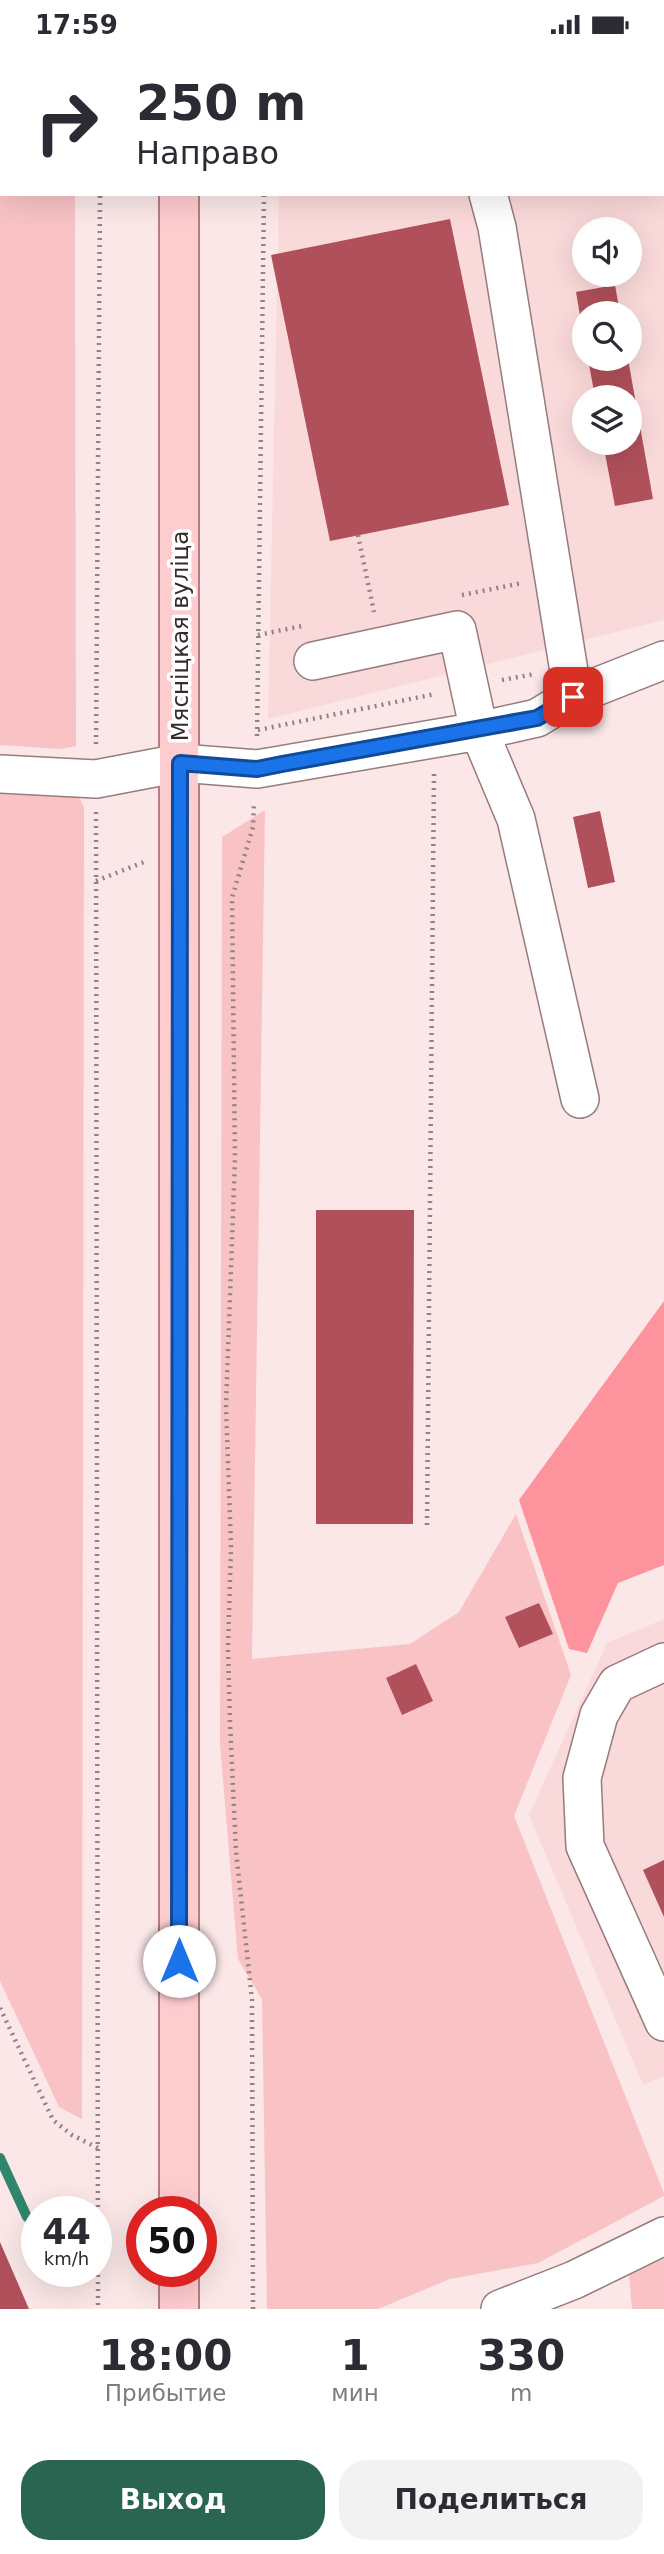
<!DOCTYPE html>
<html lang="ru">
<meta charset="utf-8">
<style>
body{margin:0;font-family:"DejaVu Sans",sans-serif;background:#f2f2f3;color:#2b2b33;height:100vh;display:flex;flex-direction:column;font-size:26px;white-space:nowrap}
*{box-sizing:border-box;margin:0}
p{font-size:23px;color:#7c7c81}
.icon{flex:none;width:38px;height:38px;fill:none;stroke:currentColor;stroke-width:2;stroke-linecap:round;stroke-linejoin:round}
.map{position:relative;height:2260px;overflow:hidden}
.details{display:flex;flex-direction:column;background:#fff;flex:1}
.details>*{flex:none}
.top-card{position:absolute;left:0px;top:0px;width:665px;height:147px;box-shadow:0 7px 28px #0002;background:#fff;color:#2b2b33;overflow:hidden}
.tools{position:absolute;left:572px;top:168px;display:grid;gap:14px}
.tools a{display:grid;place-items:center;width:70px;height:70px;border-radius:50%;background:#fff;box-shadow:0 7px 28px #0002;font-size:35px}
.speed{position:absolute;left:21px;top:2147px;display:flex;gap:14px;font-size:35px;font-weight:700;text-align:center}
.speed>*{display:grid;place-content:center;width:91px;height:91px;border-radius:50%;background:#fff;box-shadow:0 7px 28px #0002;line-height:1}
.speed small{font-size:18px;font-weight:400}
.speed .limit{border:10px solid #d22;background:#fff;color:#111}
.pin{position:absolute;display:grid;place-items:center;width:60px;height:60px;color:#fff;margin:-30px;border-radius:14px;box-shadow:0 4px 10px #0006}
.me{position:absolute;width:77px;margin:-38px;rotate:0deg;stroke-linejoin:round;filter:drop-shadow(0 0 5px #0008)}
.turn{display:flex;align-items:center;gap:24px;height:147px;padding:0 21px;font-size:32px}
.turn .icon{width:91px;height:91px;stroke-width:2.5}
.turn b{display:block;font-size:49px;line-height:60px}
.eta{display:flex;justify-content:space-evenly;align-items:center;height:119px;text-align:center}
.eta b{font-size:42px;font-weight:700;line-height:49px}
.action{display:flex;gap:14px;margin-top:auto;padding:14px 21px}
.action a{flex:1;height:80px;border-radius:28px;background:#296550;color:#fff;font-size:28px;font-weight:700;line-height:80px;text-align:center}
.action a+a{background:#f2f2f3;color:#2b2b33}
.status{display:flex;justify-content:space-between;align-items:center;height:49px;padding:0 35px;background:#fff;direction:ltr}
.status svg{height:19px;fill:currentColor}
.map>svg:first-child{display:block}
.built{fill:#fad9da;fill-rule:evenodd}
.green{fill:#f9c3c6;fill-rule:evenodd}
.forest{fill:#fd949d}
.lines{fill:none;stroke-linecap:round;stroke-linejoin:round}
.stream{stroke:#2f866a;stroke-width:10}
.building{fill:#b0505a}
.minor-casing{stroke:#987b7c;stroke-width:40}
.major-casing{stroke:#b77d81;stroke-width:42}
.path{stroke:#928283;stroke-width:4.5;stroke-dasharray:2 5;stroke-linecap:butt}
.minor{stroke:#fff;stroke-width:37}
.major{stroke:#fdcccf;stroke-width:38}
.route-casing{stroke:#114b97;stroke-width:18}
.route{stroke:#1a73e8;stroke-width:12}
.labels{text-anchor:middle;stroke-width:7;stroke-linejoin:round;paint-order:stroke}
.street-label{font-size:23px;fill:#372a2b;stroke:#fff}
</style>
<div class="status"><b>17:59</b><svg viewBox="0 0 49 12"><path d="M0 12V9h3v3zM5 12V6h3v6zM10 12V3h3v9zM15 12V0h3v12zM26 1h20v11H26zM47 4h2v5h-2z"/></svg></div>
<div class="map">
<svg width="664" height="2260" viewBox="0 0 664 2260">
<rect width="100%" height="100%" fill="#fbe7e8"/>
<!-- built -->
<path class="built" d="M281,0H664V571L268,670L279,145H663V2ZM584,180H630V226H584ZM584,264H630V310H584ZM584,348H630V394H584Z
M664,1570V2027L643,2036L529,1766L607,1594Z"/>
<!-- green -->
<path class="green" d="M0,0H74L2,2V145H75L76,697L61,700L0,696Z
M0,745L79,747L84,759L82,2070L59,2058L0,1932Z
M265,761L252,1610L410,1595L459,1563L516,1465L571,1626L514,1767L664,2144V2147L538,2214L450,2230L378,2260H267L262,1950L238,1910L220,1695L222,788ZM539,1554L552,1585L519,1599L506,1568ZM416,1615L402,1666L386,1629Z
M664,2210V2260H632L629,2226Z"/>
<!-- forest -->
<path class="forest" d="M664,1252V1516L618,1534L587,1604L569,1600L519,1451Z"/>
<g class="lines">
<!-- stream -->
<path class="stream" d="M0,2109L27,2168"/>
</g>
<!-- building -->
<path class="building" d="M450,170L509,456L330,492L271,206Z
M615,236L620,264H584L583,284L576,243Z
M588,310H628L653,450L615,457L603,394H630V348H595Z
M600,762L615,833L588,839L573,768Z
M316,1161H414L413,1475H316Z
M539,1554L553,1585L519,1599L505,1568Z
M416,1615L433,1652L402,1666L386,1629Z
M664,1811V1868L643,1821Z
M0,2193L29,2260H0Z"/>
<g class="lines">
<!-- minor casing -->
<g class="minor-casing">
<path id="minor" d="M445,0L446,2
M488,145L497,178L573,647
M313,612L457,581L479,682L516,770L580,1050
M0,725L96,730L180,714L257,720L479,682L537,669L573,647L664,611
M664,1613L617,1635L599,1666L582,1729L585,1797L664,1973
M500,2260L574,2231L664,2187"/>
</g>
<!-- major casing -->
<g class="major-casing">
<path id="major" d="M178,0V2
M179,145V2163
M179,2260V2222"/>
</g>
<!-- path -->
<path class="path" d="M253,0V2
M101,2V0
M358,486L374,563
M462,546L522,534
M258,586L302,577
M502,631L535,625
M258,681L435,645
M257,687L264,145
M96,695L100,145
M96,763L98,2260
M96,832L144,813
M427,1476L434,725
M0,1959L53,2071L72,2086L98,2099
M253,2260L252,1951L236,1802L230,1674L228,1599L231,1497L226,1357L235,1109L232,849L253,778L254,755"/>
<!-- minor -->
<use href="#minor" class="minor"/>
<!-- major -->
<use href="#major" class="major"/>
</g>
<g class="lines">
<!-- route casing -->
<g class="route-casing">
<path id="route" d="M179,1912L180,714L257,720L282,715L537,669L573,648"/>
</g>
<!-- route -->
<use href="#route" class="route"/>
</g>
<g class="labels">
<!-- street labels -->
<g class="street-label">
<text transform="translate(180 587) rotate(-90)" y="8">Мясніцкая вуліца</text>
</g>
</g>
</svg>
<div class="tools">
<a><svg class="icon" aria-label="sound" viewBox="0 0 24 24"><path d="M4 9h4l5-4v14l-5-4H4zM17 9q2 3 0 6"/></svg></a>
<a><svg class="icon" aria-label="search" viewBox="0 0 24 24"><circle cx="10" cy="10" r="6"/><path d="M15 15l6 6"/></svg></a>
<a><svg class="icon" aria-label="layers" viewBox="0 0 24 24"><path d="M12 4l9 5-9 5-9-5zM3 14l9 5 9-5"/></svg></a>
</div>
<div class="speed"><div>44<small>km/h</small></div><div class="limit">50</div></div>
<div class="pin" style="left:573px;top:648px;background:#d93025"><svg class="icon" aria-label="arrive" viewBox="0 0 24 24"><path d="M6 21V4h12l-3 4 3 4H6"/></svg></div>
<svg class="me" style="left:179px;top:1912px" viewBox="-20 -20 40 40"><circle r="19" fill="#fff"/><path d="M0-13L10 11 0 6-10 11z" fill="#1a73e8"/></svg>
<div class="top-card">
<div class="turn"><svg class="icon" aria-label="right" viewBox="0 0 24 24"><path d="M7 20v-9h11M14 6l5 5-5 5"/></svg><div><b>250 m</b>Направо</div></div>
</div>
</div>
<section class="details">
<div class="eta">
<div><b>18:00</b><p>Прибытие</p></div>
<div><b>1</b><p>мин</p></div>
<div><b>330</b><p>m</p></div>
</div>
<div class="action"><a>Выход</a><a>Поделиться</a></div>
</section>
